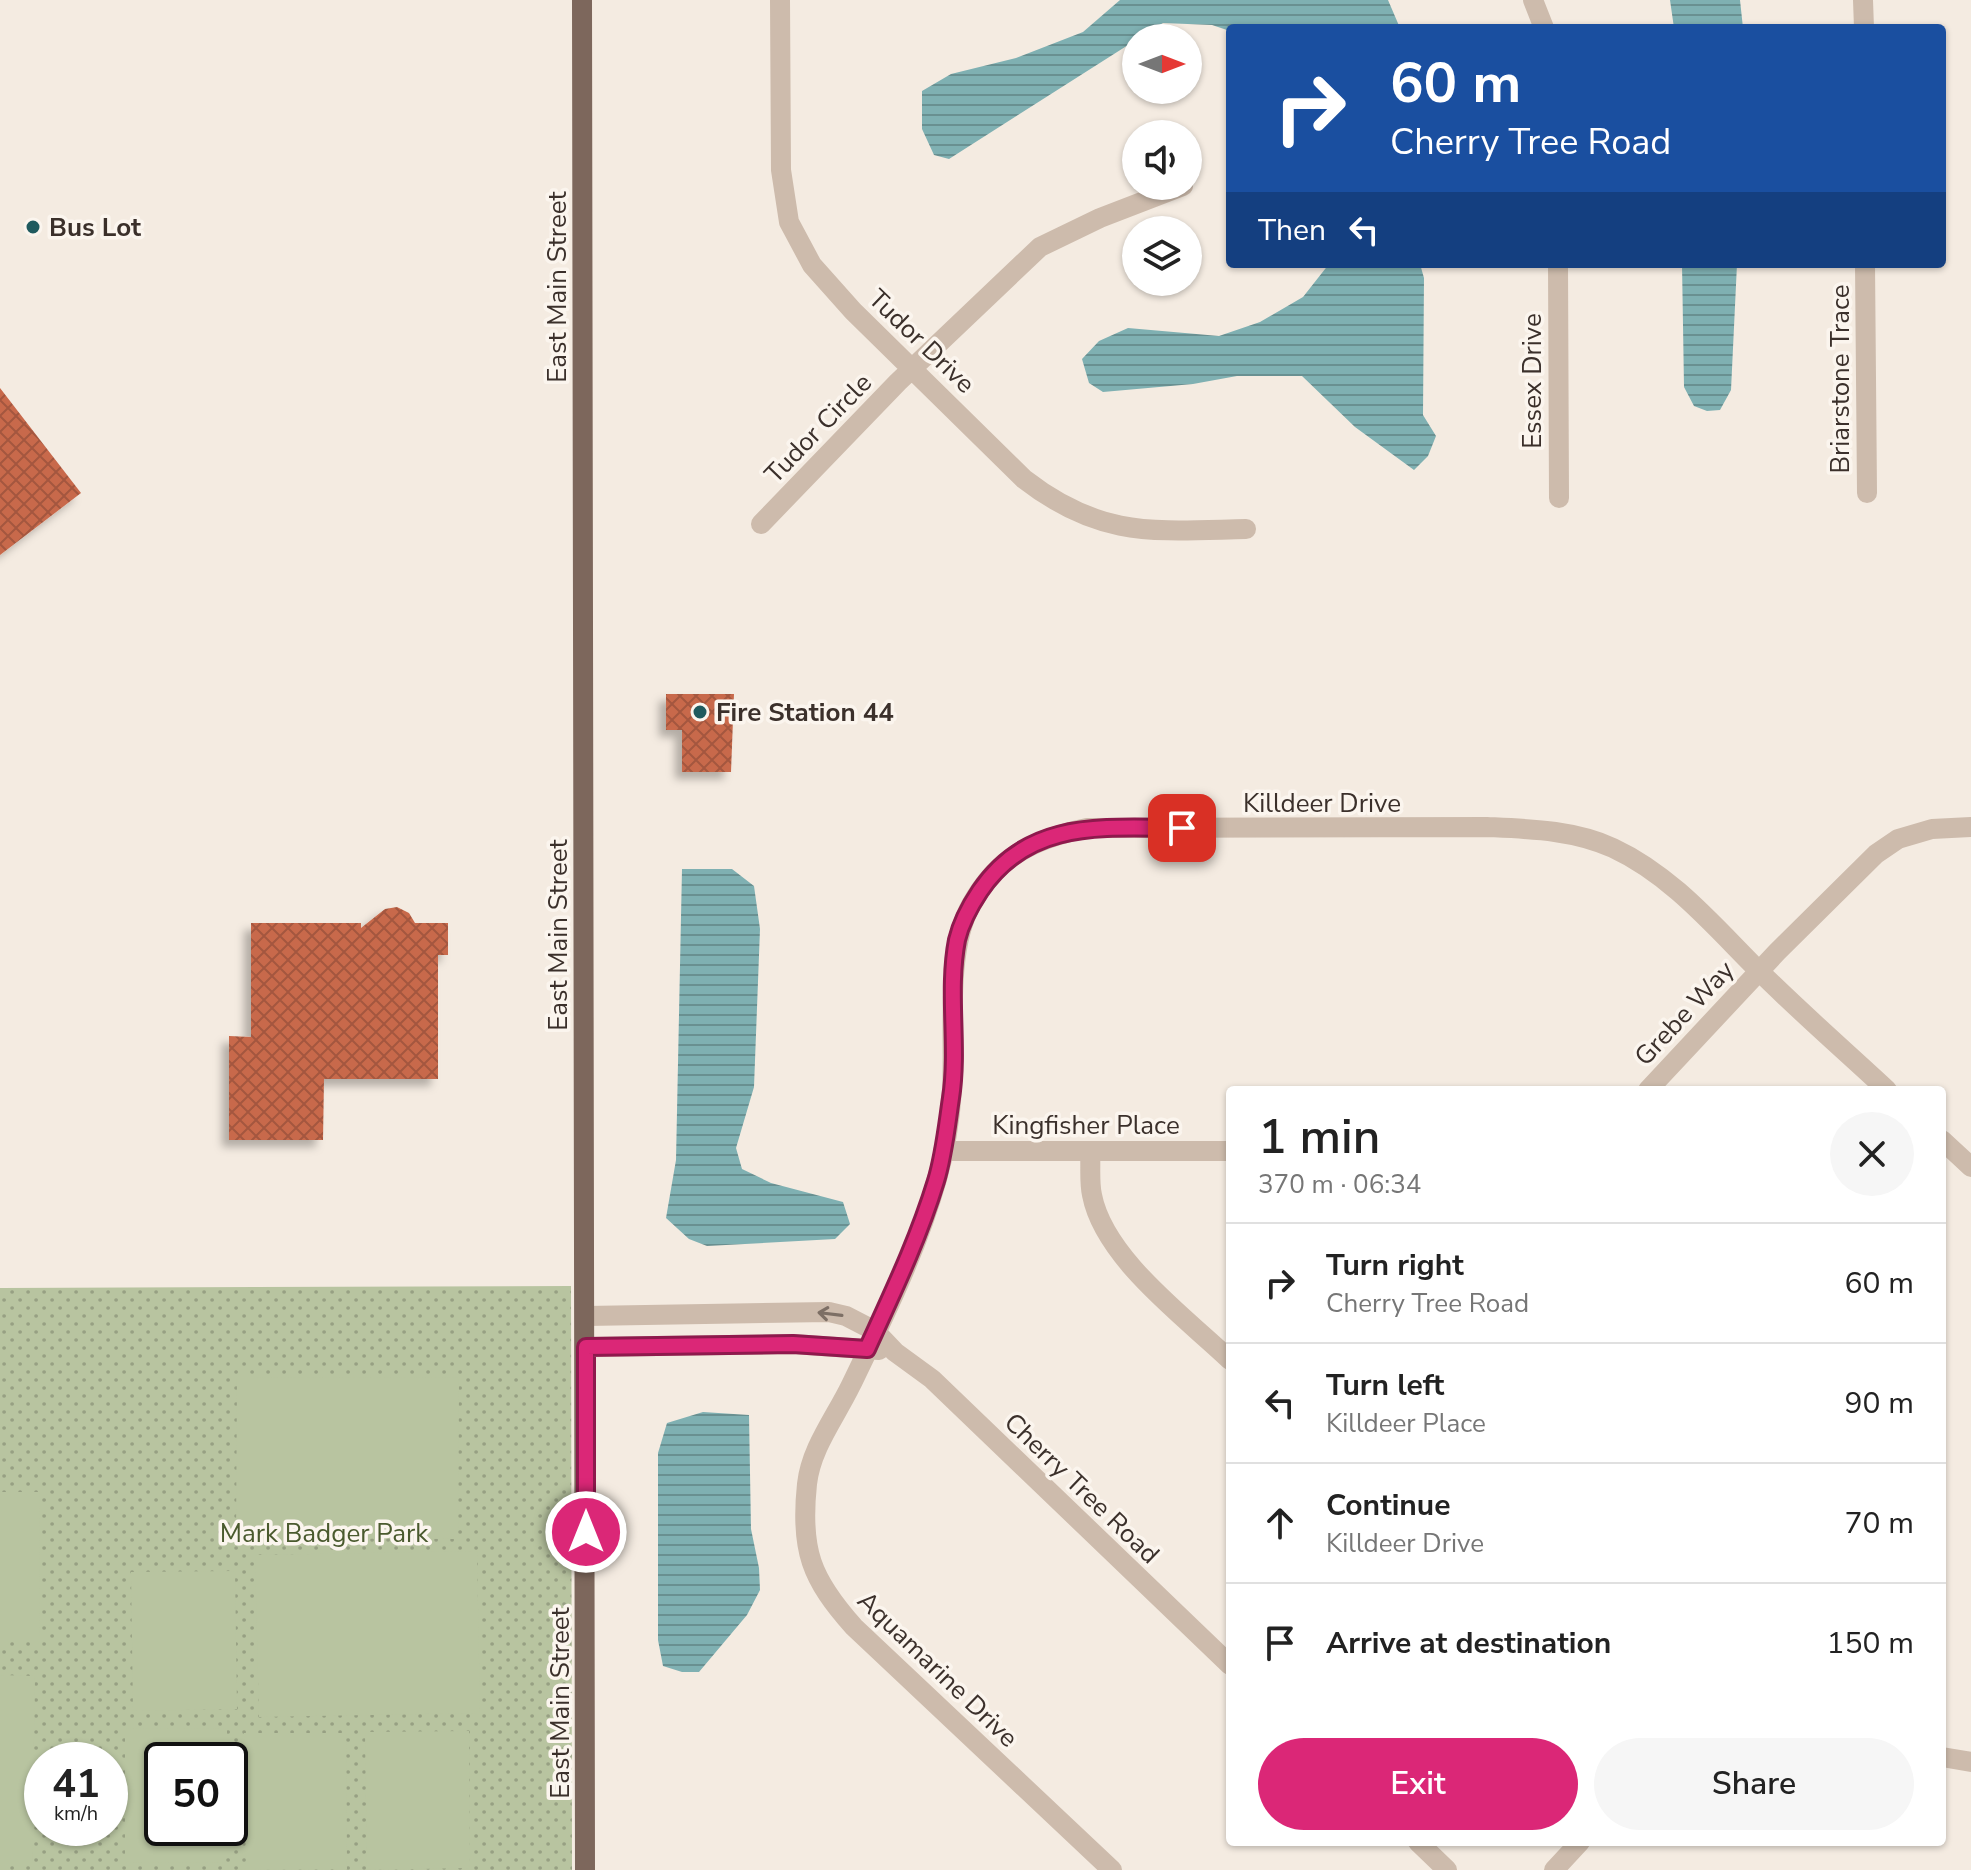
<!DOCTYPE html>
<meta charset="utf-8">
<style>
body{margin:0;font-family:"Nunito Sans",sans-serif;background:#f6f6f6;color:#222;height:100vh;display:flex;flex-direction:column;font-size:30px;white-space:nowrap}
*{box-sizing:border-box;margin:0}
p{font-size:26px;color:#767676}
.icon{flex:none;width:44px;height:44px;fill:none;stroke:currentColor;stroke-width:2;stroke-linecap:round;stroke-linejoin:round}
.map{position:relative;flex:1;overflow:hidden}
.drawer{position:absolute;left:1226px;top:1086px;width:720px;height:760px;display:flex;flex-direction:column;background:#fff;border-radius:8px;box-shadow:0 2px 6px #0004}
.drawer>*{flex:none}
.hud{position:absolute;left:1226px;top:24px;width:720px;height:244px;border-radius:8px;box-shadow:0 2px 6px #0004;background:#1a4fa0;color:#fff;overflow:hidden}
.needle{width:52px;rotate:90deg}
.buttons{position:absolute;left:1122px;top:24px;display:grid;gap:16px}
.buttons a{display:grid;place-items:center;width:80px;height:80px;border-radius:50%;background:#fff;box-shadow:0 2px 6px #0004;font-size:40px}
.speed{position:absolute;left:24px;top:1742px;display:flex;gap:16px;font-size:40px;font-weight:700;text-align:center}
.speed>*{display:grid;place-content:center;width:104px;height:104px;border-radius:50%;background:#fff;box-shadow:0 2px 6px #0004;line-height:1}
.speed small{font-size:20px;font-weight:400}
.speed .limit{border:4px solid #111;border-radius:12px;background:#fff;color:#111}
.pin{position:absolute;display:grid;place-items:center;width:68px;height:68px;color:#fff;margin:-34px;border-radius:16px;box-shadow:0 4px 12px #0006}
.me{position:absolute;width:88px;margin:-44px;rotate:0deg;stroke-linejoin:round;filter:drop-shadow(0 0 6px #0008)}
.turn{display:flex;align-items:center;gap:28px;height:168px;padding:0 32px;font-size:36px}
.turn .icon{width:104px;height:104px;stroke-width:2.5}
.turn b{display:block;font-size:56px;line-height:68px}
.then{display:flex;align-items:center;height:76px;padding:0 32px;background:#0003;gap:16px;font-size:30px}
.round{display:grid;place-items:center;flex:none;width:84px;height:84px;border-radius:42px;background:#f6f6f6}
.summary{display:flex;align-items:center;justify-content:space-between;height:136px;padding:0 32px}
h1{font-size:48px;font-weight:600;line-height:60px}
.primary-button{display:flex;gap:16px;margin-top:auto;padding:16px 32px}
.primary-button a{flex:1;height:92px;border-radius:48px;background:#db2777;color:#fff;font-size:32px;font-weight:600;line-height:92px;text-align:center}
.primary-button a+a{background:#f6f6f6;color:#222}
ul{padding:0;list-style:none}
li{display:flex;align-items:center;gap:24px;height:120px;padding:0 32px;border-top:2px solid #e0e0e0}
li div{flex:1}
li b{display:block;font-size:30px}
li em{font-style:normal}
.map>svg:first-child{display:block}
.grass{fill:url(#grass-dots);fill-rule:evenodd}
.pitch{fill:#b8c4a0}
.water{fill:url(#water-rules)}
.building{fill:url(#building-cross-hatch);filter:url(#shadow)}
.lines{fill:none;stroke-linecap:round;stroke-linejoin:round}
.minor{stroke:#cdbbac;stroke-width:20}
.major{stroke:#7d675c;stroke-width:20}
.oneway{stroke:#7d6f65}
.route-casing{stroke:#8e194d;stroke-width:20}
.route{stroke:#db2777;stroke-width:14}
.poi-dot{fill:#1f5a5e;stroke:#fbf5ee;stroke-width:3}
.labels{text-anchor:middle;stroke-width:7;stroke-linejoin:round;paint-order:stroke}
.poi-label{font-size:26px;font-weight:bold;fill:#3b302b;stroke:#fbf5ee;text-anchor:start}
.street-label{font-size:26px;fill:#3b302b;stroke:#fbf5ee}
.park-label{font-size:26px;fill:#4a5a2e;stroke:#fbf5ee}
</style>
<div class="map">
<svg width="1971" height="1870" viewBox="0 0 1971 1870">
<defs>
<pattern id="grass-dots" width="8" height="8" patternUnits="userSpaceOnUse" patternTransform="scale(2)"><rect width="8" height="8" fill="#b8c4a0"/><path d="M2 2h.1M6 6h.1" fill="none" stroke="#97a083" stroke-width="1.8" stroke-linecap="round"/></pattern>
<pattern id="water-rules" width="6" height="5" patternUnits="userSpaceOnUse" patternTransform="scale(2)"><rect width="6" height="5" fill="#7fb0b2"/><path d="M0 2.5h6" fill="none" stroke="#699091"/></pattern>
<pattern id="building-cross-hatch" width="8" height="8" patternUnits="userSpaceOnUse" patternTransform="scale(2)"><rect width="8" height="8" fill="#c8694b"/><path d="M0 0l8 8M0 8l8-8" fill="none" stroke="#a4573f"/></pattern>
<filter id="shadow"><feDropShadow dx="-7" dy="7" stdDeviation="4" flood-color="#0004"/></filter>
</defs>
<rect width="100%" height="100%" fill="#f4ebe1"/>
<!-- grass -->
<path class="grass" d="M571,1286L572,1870H0V1288ZM42,1760H110V1828H42ZM162,1760H230V1828H162Z"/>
<!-- pitch -->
<path class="pitch" d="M237,1377L459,1378L458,1539L236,1538Z
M0,1492H40L39,1638H0Z
M477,1551L480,1713L259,1717L255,1555Z
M235,1571L237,1709L133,1711L131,1572Z
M0,1675L35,1676L32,1864H0Z
M125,1728L227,1729V1760H162V1828H226V1863L125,1862Z
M469,1731L470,1868L367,1870L365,1732Z
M244,1733H346L347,1869L246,1870Z"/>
<!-- water -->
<path class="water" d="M1120,0H1388L1400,28H1230V31L1212,25L1163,23L1136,38V40L949,159L934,155L922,129V91L951,74L1016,58L1083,32Z
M1670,0H1740L1743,28H1674Z
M1329,264H1420L1424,278L1423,415L1436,436L1428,456L1414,470L1355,427L1302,376H1237L1193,384L1103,392L1089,383L1082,359L1099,341L1128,328L1219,336L1260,322L1303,297Z
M1682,264H1737L1731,390L1720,410L1707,411L1694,406L1684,387Z
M682,869H732L754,886L760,929L754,1087L736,1148L742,1169L771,1183L843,1202L850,1224L835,1239L707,1246L689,1239L666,1218L676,1160Z
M703,1412L749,1415L751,1529L759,1568L760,1590L747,1615L699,1672H682L663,1666L658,1640V1453L667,1423Z"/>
<!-- building -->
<path class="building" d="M0,388L81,493L0,555Z
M666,694H734L731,772H682V730H666Z
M397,907L409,913L415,923H448V955H438V1079H324L323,1140H229V1036L251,1037V923H361V928L385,909Z"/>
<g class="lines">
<!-- minor -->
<path class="minor" d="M780,0L781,170L789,222L812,265L853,311L1024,479C1101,539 1155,531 1246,529
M1533,0L1544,28
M1863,0L1864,28
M1558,264L1559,498
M1865,264L1867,493
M761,524L898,382L1040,247L1100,218L1183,186
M1648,1090L1777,952L1876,854L1898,839L1932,829L1971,827
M1942,1140L1971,1167
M943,1151H1230
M1090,1152C1091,1166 1089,1182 1092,1195C1104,1258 1185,1317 1230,1360
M586,1316L829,1312L846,1316L875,1331L895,1352L932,1379L1230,1665
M586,1347L793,1344L879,1350
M1942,1757L1971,1762
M1418,1842L1447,1870
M1112,1870L854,1627C811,1579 800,1550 807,1484C811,1448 835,1418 851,1385C883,1319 917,1250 937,1179C945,1151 950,1119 952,1090C955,1037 945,951 971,905C998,856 1034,839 1087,828L1487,827C1530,829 1574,830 1613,848C1671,875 1713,925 1757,969C1799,1011 1844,1050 1887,1090
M1554,1870L1580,1842"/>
<!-- major -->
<path class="major" d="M582,0L585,1870"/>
</g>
<!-- one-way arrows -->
<defs><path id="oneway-shaft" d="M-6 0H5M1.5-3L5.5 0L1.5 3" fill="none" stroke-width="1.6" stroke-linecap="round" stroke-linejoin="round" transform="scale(2)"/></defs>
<use class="oneway" href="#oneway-shaft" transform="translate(830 1314) rotate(-173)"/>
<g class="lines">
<!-- route casing -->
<g class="route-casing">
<path id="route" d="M586,1532V1347L793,1344L867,1349C892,1294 918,1240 936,1181C944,1155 947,1125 951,1098C959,1046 947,992 957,940C961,923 970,906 980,891C1029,818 1105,828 1182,828"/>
</g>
<!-- route -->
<use href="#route" class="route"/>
</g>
<!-- markers -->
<g class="poi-dot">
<circle cx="33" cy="227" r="8"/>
<circle cx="700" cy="712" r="8"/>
</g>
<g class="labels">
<!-- poi labels -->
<g class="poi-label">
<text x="49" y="236">Bus Lot</text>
<text x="716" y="721">Fire Station 44</text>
</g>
<!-- street labels -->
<g class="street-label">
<text transform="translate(557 287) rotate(-90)" y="9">East Main Street</text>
<text transform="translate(922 341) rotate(44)" y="9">Tudor Drive</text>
<text transform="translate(1840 379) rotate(-90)" y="9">Briarstone Trace</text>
<text transform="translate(1532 381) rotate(-90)" y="9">Essex Drive</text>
<text transform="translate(818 428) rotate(-46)" y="9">Tudor Circle</text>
<text x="1322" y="812">Killdeer Drive</text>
<text transform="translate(558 935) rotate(-90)" y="9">East Main Street</text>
<text transform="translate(1684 1013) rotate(-47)" y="9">Grebe Way</text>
<text x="1086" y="1134">Kingfisher Place</text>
<text transform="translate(1082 1488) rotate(44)" y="9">Cherry Tree Road</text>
<text transform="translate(938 1669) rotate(44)" y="9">Aquamarine Drive</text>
<text transform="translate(560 1703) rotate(-90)" y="9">East Main Street</text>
</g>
<!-- park labels -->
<g class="park-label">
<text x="324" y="1542">Mark Badger Park</text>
</g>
</g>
</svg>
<div class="buttons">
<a><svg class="needle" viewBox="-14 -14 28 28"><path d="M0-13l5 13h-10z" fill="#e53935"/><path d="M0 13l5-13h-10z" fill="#767676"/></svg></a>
<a><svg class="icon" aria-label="sound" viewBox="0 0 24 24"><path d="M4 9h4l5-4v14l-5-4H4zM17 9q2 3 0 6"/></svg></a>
<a><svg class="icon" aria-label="layers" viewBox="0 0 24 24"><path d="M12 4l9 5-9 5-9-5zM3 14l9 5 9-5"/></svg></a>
</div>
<div class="speed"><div>41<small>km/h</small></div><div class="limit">50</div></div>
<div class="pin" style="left:1182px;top:828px;background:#d93025"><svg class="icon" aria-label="arrive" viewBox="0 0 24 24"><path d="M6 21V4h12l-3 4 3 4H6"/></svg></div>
<svg class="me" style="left:586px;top:1532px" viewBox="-20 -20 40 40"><circle r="17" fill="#db2777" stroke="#fff" stroke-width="3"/><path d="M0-11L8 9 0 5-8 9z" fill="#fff"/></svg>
<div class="hud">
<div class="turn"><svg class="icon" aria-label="right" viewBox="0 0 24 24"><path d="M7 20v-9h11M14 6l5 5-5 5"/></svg><div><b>60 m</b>Cherry Tree Road</div></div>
<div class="then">Then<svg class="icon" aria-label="left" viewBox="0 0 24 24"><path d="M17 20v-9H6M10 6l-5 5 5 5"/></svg></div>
</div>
<section class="drawer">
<div class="summary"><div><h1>1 min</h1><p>370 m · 06:34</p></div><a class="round"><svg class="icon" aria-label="close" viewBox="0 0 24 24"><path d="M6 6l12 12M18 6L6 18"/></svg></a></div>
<ul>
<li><svg class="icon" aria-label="right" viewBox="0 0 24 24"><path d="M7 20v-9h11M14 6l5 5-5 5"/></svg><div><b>Turn right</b><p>Cherry Tree Road</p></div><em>60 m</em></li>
<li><svg class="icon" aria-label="left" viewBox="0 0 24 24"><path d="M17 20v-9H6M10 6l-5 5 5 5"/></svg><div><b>Turn left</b><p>Killdeer Place</p></div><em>90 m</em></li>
<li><svg class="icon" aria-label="ahead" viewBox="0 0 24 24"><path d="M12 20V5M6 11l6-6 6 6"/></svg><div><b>Continue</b><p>Killdeer Drive</p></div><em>70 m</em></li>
<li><svg class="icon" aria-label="arrive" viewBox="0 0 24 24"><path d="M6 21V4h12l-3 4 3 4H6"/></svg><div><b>Arrive at destination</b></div><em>150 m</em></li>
</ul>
<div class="primary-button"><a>Exit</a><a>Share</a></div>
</section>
</div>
